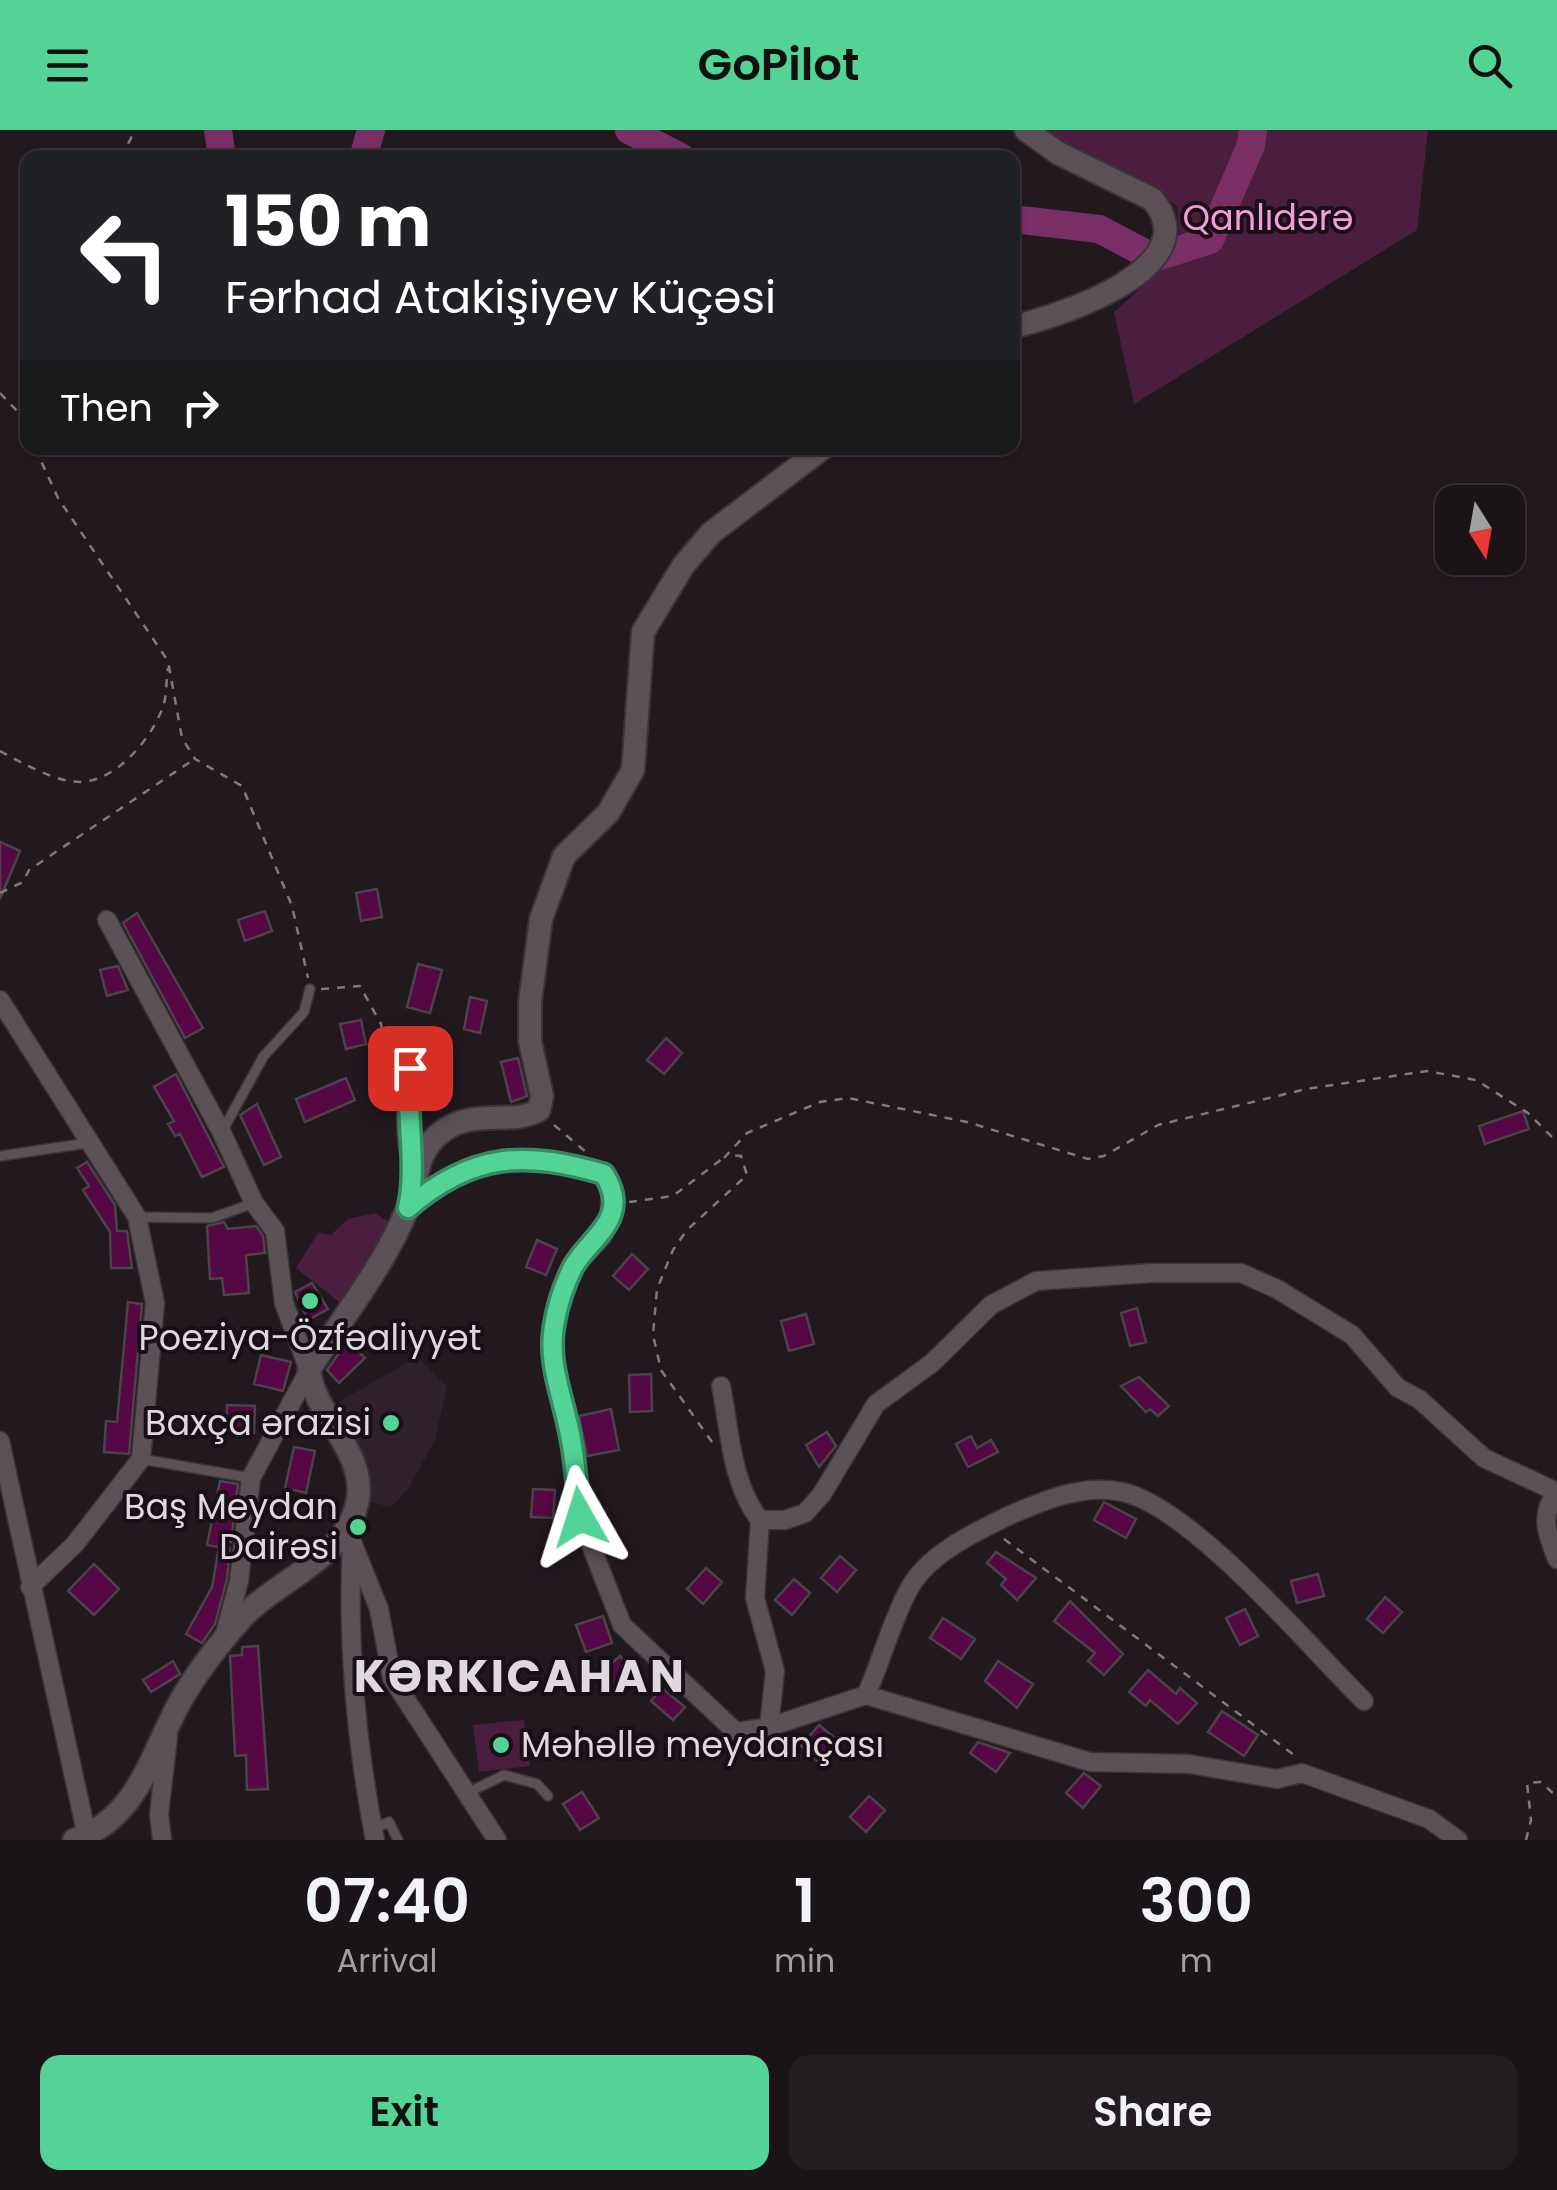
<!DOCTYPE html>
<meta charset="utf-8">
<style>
body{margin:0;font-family:Poppins,sans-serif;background:#231c20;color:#f1f3f6;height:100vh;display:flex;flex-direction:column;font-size:38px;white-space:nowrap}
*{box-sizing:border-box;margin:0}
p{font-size:32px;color:#9f9ea1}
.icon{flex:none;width:55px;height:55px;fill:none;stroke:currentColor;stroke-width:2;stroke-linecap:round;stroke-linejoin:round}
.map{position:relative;height:1710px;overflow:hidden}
.drawer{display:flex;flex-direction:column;background:#1a1317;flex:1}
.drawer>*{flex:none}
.banner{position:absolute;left:20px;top:20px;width:1000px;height:305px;border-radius:20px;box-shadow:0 2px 8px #0004,0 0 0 2px #383236;background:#202124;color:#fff;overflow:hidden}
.needle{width:65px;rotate:169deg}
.controls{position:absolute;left:1435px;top:355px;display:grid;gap:20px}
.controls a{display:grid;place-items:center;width:90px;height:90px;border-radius:20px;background:#1a1317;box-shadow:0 2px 8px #0004,0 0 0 2px #383236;font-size:50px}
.pin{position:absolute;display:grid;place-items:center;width:85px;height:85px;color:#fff;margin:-42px;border-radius:20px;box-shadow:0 5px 15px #0006}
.me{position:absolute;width:110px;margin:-55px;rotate:354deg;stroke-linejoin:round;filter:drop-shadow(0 0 8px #0008)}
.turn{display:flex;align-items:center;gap:35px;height:210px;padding:0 40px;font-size:45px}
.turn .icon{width:130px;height:130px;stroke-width:2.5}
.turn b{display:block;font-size:70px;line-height:85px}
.then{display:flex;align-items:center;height:95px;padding:0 40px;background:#0003;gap:20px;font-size:38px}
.eta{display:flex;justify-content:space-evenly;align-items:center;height:170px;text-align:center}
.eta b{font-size:60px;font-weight:600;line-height:70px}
.button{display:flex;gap:20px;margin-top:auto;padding:20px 40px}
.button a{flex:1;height:115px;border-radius:20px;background:#53d396;color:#111;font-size:40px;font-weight:600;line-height:115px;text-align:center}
.button a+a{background:#231c20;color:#f1f3f6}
header{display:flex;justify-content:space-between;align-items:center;height:130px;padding:0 40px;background:#53d396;color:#111;font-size:45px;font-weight:600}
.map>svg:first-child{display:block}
.built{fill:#2f212a}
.green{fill:#4b1e3f}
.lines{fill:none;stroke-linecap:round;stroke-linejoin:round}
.river{stroke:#7a2e66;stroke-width:28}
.building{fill:#560845;stroke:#4c4249;stroke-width:2.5}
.service-casing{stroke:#3a3438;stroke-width:12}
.minor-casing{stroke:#3a3438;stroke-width:21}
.tertiary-casing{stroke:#3a3438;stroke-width:26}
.path{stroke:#80797e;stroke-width:2.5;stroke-dasharray:8 8;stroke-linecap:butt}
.service{stroke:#5b5157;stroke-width:9}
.minor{stroke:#5b5157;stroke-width:18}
.tertiary{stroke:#5b5157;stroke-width:22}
.route-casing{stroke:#368962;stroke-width:25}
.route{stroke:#53d396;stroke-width:18}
.poi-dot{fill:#53d396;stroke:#181016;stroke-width:4}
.labels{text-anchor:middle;stroke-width:8;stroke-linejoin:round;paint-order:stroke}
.park-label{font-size:35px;fill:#f49ed9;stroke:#181016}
.poi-label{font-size:35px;fill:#dfd9dd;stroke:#181016;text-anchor:end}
.district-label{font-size:45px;font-weight:bold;letter-spacing:2.5px;fill:#dfd9dd;stroke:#181016}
</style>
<header><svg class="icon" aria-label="menu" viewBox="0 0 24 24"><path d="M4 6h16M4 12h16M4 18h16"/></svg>GoPilot<svg class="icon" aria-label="search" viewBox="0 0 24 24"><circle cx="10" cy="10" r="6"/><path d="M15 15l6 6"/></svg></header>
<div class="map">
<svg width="1557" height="1710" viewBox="0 0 1557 1710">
<rect width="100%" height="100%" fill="#22191f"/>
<!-- built -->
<path class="built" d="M417,1227L447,1256L435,1310L408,1359L391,1377L364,1371L332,1276Z"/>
<!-- green -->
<path class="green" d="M1044,0H1428L1417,100L1134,274L1114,182L1181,122L1177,76C1135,47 1086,30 1044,0Z
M375,1083L392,1094L342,1174L296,1138L318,1103L331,1105L348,1089Z
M524,1590L530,1636L479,1642L473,1595Z"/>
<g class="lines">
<!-- river -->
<path class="river" d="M218,0L222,28
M629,0L682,28
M363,28L371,0
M1012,89L1099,99L1154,128L1210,110L1251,15L1253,0"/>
</g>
<!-- building -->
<path class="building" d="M0,712L20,721L0,769Z
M377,759L382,787L361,791L356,763Z
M265,781L272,801L245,811L238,790Z
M137,783L203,898L185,908L123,793Z
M418,834L442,840L430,883L407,877Z
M118,836L128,860L107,866L100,840Z
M470,867L487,871L480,903L464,899Z
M361,890L366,914L346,919L340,894Z
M666,908L682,923L664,944L647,930Z
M518,928L527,966L511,972L501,932Z
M176,944L224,1037L202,1047L180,1004L175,1006L168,994L174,991L154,957Z
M346,948L355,970L305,992L296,969Z
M257,974L281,1027L264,1035L240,985Z
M1523,981L1529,999L1485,1014L1479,996Z
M87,1032L115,1075L117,1101H127L132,1138H111L110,1102L83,1060L89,1056L77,1038Z
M224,1092L228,1099L256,1096L263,1106L265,1123L246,1125L249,1163L224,1165L222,1148L210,1149L207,1096Z
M537,1110L557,1119L546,1145L526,1137Z
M632,1124L648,1139L629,1160L613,1146Z
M312,1153L328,1179L308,1190L295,1162Z
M128,1172L142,1174L129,1324L104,1322L106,1291L117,1292Z
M1137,1178L1146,1212L1130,1216L1121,1183Z
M806,1184L814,1214L789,1221L781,1191Z
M348,1211L365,1228L339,1253L327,1240Z
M261,1225L291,1232L283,1261L254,1254Z
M651,1244L652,1281L630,1282L629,1245Z
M1139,1247L1169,1276L1158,1286L1150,1279L1146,1282L1121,1256Z
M227,1275L255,1276L254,1303L226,1302Z
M611,1279L619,1320L587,1326L579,1286Z
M827,1302L836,1316L819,1337L806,1315Z
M971,1306L977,1318L991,1310L998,1322L968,1337L956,1314Z
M294,1317L315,1321L306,1363L285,1358Z
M220,1351L238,1354L231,1412L219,1407L230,1419L227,1449L215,1494L202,1513L186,1504L212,1457L219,1417L207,1415Z
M533,1359L555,1360L553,1388L531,1387Z
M1104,1372L1136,1389L1126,1408L1094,1390Z
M996,1422L1036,1448L1017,1470L1001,1455L1006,1449L987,1433Z
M840,1426L856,1440L837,1462L821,1448Z
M94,1434L119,1459L94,1485L68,1461Z
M706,1438L722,1452L703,1474L687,1459Z
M1318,1444L1324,1466L1297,1473L1291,1451Z
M794,1449L810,1463L792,1485L775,1470Z
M1385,1467L1402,1482L1383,1503L1367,1489Z
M1070,1471L1123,1524L1104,1545L1088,1531L1095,1523L1054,1491Z
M1245,1479L1258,1506L1240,1515L1226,1488Z
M603,1486L612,1513L586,1522L576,1495Z
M943,1488L975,1509L961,1529L930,1508Z
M258,1516L268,1659L247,1660L246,1625L235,1626L230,1526L242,1525V1517Z
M620,1526L636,1544L619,1560L602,1542Z
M173,1531L180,1544L151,1562L143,1550Z
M998,1531L1033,1554L1017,1578L985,1551Z
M1148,1540L1176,1564L1180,1558L1197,1573L1178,1594L1150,1570L1146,1576L1129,1562Z
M662,1558L685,1577L673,1590L651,1571Z
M1222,1581L1258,1605L1244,1626L1208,1602Z
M819,1595L836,1609L817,1631L801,1616Z
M978,1612L1010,1623L996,1642L970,1623Z
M1084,1643L1101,1656L1083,1678L1066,1663Z
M582,1662L599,1688L580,1700L563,1674Z
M869,1666L885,1680L866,1702L850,1687Z"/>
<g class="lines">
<!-- service casing -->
<g class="service-casing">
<path id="service" d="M223,1000L263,927L304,882L310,859
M0,1026L88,1013
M137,1087L212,1088L254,1073
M141,1329L251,1348
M467,1663L504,1645L537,1654L548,1666
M375,1698L389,1692L398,1710"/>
</g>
<!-- minor casing -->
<g class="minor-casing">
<path id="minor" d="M107,790L222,1003L254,1073L275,1101L284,1173L309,1240L251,1348L239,1451L225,1504
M0,870L137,1087L155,1173L141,1329L75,1414L30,1457
M414,1043C400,1002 408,953 414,911
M408,1078C473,1023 525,1021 604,1044L611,1061L609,1092L602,1107L574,1136L553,1198V1231L571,1308L580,1387L622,1495L736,1602L769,1597L866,1565L1090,1632L1189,1634L1277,1649L1302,1643L1429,1689L1458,1710
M721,1256C730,1300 731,1354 760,1390H785L805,1383L822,1364L876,1274L932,1233L991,1175L1036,1151L1151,1143H1241L1277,1159L1352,1205L1398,1258L1419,1269L1484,1328L1557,1362
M0,1311L87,1706
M1557,1362C1539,1385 1547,1404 1557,1429
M760,1390L755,1468L775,1541L769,1597
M352,1412L379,1479L392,1548L497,1710
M352,1412C347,1512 356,1612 375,1710
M866,1565C882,1530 891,1492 909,1459C927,1425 973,1403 1006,1387C1042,1371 1083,1353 1123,1362C1194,1379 1310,1518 1364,1571
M162,1710L159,1684L168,1607"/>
</g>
<!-- tertiary casing -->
<g class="tertiary-casing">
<path id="tertiary" d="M1012,197C1057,187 1211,138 1152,69L1058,23L1026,0
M74,1710C139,1688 151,1623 181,1570C197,1542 219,1514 240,1490C274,1451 344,1430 357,1374C369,1323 314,1286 309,1240C342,1188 382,1139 406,1082C419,1053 413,1022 443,1001C474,978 513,996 539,980L542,966L530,911V872L541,789L564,726L608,683L633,640L643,502L683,436L711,403L823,318"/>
</g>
<!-- path -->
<path class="path" d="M121,28L135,0
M28,214C20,244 14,271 28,301
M0,263L19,283
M35,318L58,368L168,531L182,608L195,629L242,656L292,776L308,848
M0,621C22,633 55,652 80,652C117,651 151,609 163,577C167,565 166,550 168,538
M0,763L23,752L29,740L193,630
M321,859L360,856L381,894L391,948
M554,995L586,1022
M724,1028L747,1003L820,972L848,968L967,992L1088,1029L1104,1026L1158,995L1306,959L1427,941L1476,950L1528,983L1557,1012
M629,1072L673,1066L722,1029
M712,1312L661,1240L653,1205L657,1159L673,1120L687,1100L747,1045L741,1026L729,1025
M1004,1409L1298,1628
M1526,1710L1531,1690L1527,1653L1541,1652L1557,1667"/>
<!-- service -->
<use href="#service" class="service"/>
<!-- minor -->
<use href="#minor" class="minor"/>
<!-- tertiary -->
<use href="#tertiary" class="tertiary"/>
</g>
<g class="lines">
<!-- route casing -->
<g class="route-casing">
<path id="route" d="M410,938C405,985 418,1033 408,1078C473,1022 525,1021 604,1044C632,1088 591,1106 573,1137C564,1155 557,1177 554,1196C547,1235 565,1272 571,1310C576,1336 577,1362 580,1387"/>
</g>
<!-- route -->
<use href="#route" class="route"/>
</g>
<!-- markers -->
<g class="poi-dot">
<circle cx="310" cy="1171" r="10"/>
<circle cx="391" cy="1293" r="10"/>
<circle cx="358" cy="1397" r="10"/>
<circle cx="501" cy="1615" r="10"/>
</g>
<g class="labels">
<!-- park labels -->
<g class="park-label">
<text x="1268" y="100">Qanlıdərə</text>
</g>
<!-- poi labels -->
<g class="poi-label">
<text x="310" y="1220" text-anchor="middle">Poeziya-Özfəaliyyət</text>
<text x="371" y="1305">Baxça ərazisi</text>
<text x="338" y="1389">Baş Meydan<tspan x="338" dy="40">Dairəsi</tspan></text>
<text x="521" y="1627" text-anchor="start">Məhəllə meydançası</text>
</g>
<!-- district labels -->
<g class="district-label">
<text x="520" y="1562">KƏRKICAHAN</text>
</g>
</g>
</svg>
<div class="controls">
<a><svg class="needle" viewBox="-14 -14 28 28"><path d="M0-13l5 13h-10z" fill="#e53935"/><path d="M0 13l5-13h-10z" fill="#9f9ea1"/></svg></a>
</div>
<div class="pin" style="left:410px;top:938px;background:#d93025"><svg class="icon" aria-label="arrive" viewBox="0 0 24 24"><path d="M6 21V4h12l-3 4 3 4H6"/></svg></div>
<svg class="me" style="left:580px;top:1387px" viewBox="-20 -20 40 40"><path d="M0-17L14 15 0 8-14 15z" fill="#53d396" stroke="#fff" stroke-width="4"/></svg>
<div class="banner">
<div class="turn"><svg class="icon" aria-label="left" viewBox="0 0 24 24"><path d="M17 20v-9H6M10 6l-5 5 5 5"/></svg><div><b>150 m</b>Fərhad Atakişiyev Küçəsi</div></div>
<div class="then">Then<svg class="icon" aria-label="right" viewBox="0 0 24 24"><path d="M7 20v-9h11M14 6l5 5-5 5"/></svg></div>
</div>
</div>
<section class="drawer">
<div class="eta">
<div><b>07:40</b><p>Arrival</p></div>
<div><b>1</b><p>min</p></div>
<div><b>300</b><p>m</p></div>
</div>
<div class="button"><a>Exit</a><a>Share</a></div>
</section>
